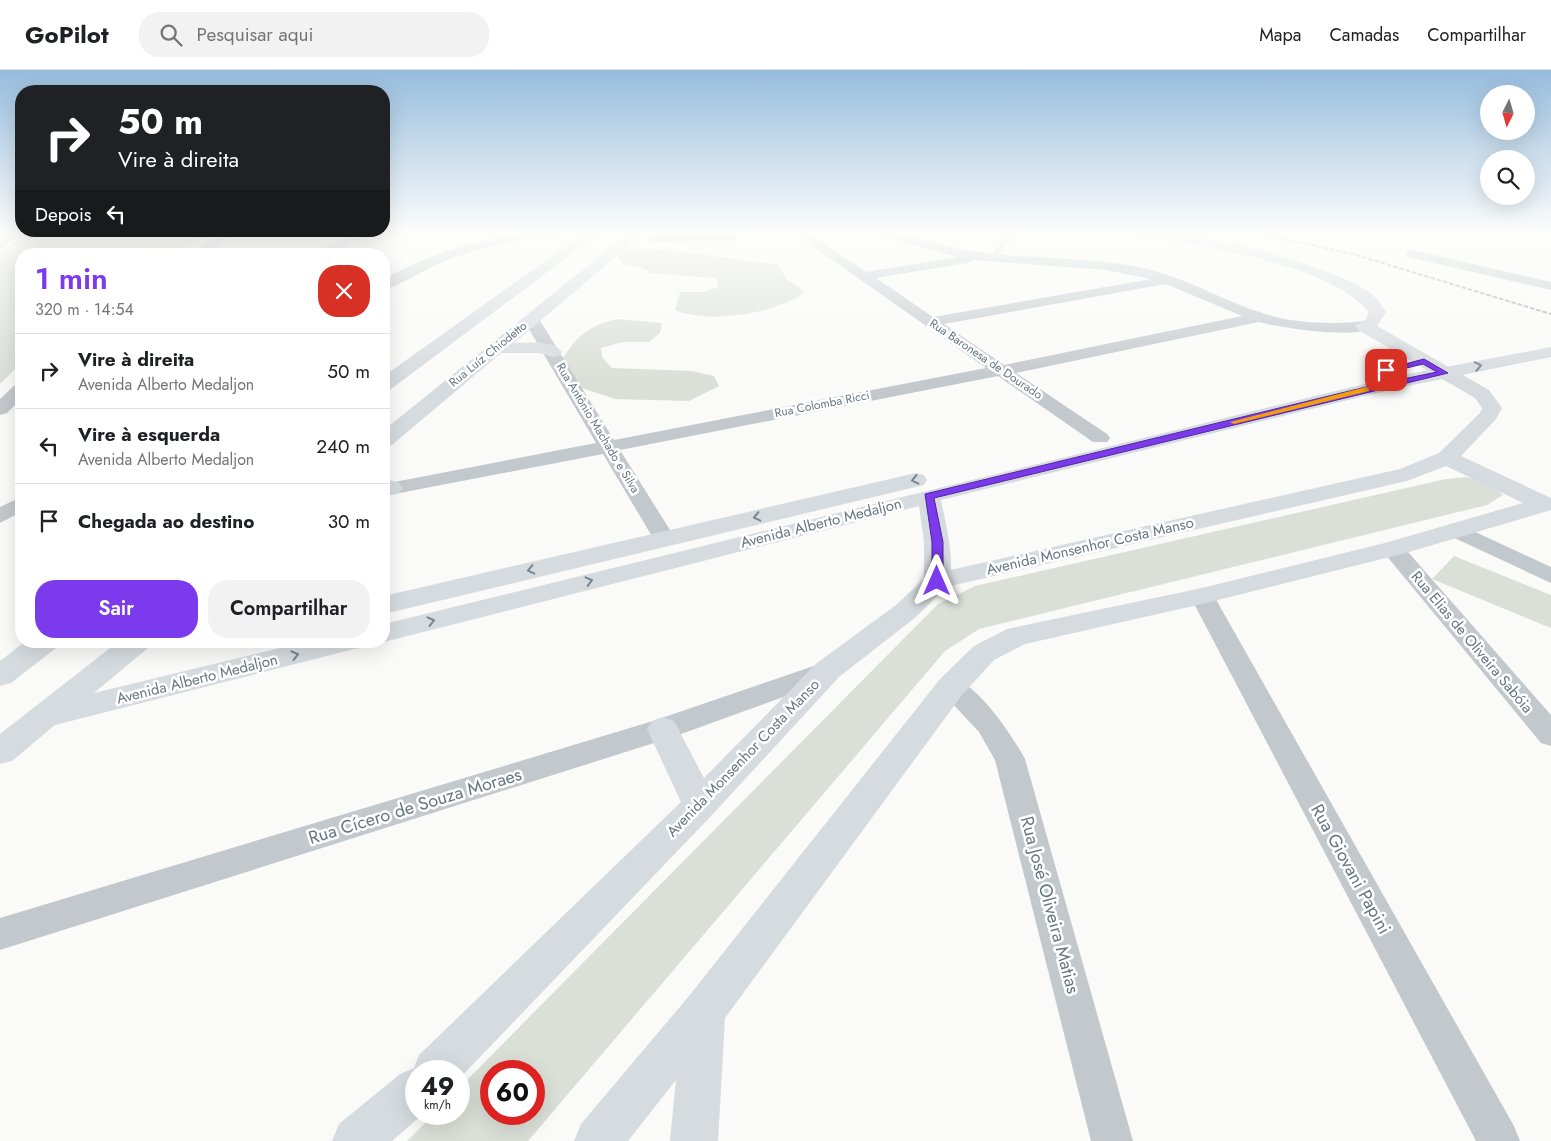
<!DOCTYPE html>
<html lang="pt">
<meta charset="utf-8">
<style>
body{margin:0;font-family:Jost,sans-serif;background:#f2f2f2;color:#202124;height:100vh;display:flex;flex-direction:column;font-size:19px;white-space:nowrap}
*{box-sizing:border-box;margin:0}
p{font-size:16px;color:#757577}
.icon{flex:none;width:28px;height:28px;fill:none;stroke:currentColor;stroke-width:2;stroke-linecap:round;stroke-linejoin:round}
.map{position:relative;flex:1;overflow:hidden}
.drawer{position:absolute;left:15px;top:178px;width:375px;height:400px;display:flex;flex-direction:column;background:#fff;border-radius:20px;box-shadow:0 5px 20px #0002}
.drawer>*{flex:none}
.hud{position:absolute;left:15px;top:15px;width:375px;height:152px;border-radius:20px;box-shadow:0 5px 20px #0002;background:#202124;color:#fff;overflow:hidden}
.needle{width:32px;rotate:185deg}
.tools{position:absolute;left:1480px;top:15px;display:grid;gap:10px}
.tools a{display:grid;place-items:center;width:55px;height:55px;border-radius:50%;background:#fff;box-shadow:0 5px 20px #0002;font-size:25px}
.speed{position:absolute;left:405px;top:990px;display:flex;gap:10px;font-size:25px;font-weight:700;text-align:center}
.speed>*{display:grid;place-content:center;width:65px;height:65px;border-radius:50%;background:#fff;box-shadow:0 5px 20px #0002;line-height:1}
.speed small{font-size:12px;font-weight:400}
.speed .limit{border:8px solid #d22;background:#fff;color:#111}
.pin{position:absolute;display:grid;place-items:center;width:42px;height:42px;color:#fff;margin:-21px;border-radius:10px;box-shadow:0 2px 8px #0006}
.me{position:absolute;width:55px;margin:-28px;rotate:0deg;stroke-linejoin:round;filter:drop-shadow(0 0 4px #0008)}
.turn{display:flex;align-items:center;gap:18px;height:105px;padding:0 20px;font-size:22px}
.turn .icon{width:65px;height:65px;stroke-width:2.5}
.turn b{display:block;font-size:35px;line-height:42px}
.then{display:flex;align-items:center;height:48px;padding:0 20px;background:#0003;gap:10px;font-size:19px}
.round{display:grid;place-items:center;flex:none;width:52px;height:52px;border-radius:20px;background:#f2f2f2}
.overview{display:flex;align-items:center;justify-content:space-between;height:85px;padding:0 20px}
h1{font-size:30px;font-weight:600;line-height:38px;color:#7c3aed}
.button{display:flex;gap:10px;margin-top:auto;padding:10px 20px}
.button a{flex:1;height:58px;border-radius:20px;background:#7c3aed;color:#fff;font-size:20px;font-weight:600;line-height:58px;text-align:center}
.button a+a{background:#f2f2f2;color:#202124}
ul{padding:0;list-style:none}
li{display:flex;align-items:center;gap:15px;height:75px;padding:0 20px;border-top:1px solid #e0e0e0}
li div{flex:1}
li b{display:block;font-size:19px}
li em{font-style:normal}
header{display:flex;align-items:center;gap:30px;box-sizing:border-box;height:70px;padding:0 25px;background:#fff;border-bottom:1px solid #e0e0e0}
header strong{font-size:24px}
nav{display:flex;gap:28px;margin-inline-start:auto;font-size:18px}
.search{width:350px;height:45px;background:#f2f2f2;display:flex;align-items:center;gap:12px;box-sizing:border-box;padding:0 18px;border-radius:20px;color:#757577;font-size:19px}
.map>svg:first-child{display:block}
.green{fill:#dadfd7;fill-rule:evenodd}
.building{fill:#aab3b9;stroke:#dcdcda}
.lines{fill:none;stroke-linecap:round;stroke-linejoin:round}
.lane{fill:#c3c8cc;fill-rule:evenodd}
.street{fill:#c3c8cc;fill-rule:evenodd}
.secondary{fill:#d6dbdf;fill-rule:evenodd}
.primary{fill:#d6dbdf;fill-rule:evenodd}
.rail{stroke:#a2aab0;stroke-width:2;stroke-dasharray:4.5 2;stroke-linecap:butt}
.oneway{stroke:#768591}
.route{fill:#7c3aed;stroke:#51269a}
.slow{fill:#f59e0b}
.labels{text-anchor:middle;stroke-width:5;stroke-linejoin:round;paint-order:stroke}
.far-street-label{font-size:12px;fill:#657683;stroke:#fff}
.street-label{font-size:15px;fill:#657683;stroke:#fff}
.near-street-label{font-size:18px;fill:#657683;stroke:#fff}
</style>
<header>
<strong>GoPilot</strong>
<div class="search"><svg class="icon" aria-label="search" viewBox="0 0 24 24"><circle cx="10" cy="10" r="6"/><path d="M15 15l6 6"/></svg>Pesquisar aqui</div>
<nav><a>Mapa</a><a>Camadas</a><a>Compartilhar</a></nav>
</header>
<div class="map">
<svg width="1551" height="1071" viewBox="0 0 1551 1071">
<rect width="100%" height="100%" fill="#fafaf8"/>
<!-- green -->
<path class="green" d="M33,161H75L200,171L178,184H21V293L0,314V182Z
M645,179L686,182L778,195L787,210L798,216L804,223C774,244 708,254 675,240L680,222H704L719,217L716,208L652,203L640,197L623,194L618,187L623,180Z
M618,249L662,253L660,263L649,272H622L601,278L602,287L612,298L692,301L714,306L719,316L689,331L615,329L573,315L558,295C576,268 585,256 618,249Z
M1466,407L1487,413L1503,425L1487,435L979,559L945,581L528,1071H407L434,1044H459V1018L938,534L975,516L1446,409ZM491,1001H534V1044H491Z
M1454,486L1551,525V558L1432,509Z"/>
<!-- building -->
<path class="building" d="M664,161H680L679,165L735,164V170L650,172V165H664Z"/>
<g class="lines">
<!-- lane -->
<path class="lane" d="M1011,161H1017L995,188H991V186Z"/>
<!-- street -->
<path class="street" d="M13,161H27L0,179V169Z
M225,161H241L205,184H189Z
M365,161H383L327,184H308Z
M534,161H569L563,165C522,169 482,176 443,192C425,199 401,216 384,219V209C431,183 481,169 534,161Z
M791,161H805L866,202L957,187L901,172L875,161C900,159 942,177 971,181C1029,190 1089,186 1148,199C1191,210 1229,234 1272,246C1298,253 1328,254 1355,252C1361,251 1368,250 1372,256C1361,271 1276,257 1259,252L1016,303L1107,364L1110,368L1107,372H1093L998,306L620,380L675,468L672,473L664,475L656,473L653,468L603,384L384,426V414L596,373L523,249L531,244L539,249L614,370L986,298ZM973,190L1106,200L1151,209L933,247L876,208L967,193ZM1166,214L1242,246L1004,295L944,254Z
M1413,180L1551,212V220L1408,187L1406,184L1408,181Z
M21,314V329L7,343L0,345V329L15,315Z
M21,427V442L0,453V437Z
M1456,453L1551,497V513L1448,465L1445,460L1448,455Z
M1393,472L1401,474L1551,645V676L1541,673L1385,484L1381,479L1385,474Z
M1202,518L1211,521L1214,526L1514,1056L1520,1071H1476L1190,526L1193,521Z
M828,591L838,593L842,600L838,607L673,667L0,880V848L653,651Z
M951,607C979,615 1011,664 1025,689L1133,1071H1091L995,690L979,662L937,617L941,610Z"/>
<!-- secondary -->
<path class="secondary" d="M91,161H229L227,164C185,174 135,174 93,164Z
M587,161H602L391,319L384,321V306Z
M631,161H646L514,273C528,273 553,269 562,282L559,286L553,287L539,283H501L392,375L384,376V360Z
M1125,161C1181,156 1322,191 1369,222C1375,226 1382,235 1386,242L1377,256L1489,320L1502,338L1496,349L1461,386L1551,428V440L1402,484L1202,534L1025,574L994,590L962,625L725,948L718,1071H670L676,1010L628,1071H574L581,1054L689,926L940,609L974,576L1007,559L1202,518L1385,473L1523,433L1446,396L1407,411L946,517L916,547L839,607L712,745L459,1009V1001H416V1044H423L392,1071H332L339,1054L400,1004L414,998L419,985L681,732L647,659L652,651L663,647L674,651L704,708L817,593L896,535L928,505L1400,399L1439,383L1480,343L1482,338L1475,328L1358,260L1355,256L1366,249L1369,242C1329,193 1194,174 1132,165Z
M384,408L399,413L403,418L399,423L391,425L384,423Z
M26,571H60L56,578L11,613L0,616V591Z"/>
<!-- primary -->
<path class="primary" d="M1551,277V287L1393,319L941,430C945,451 958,499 946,517L937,519L928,517L924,511V472L919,436L384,572L380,571H384V554L1393,307Z
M916,403L924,405L927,410L924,415L384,544V526Z
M119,571H152L148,578L94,623L309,571H364L360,578L350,580L55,655L12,691L0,694V664Z"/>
<!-- rail -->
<path class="rail" d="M1248,161L1356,185L1551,244"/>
</g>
<!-- one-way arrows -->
<defs><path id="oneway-chevron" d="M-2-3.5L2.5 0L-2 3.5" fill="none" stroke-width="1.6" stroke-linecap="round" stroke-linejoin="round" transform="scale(1.25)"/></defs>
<g class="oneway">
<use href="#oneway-chevron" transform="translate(1478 296) rotate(-11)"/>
<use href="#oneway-chevron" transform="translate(915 410) rotate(167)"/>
<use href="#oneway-chevron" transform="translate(757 447) rotate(167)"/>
<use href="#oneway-chevron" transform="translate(531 500) rotate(167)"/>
<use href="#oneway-chevron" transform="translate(589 511) rotate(-14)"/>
<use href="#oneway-chevron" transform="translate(431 551) rotate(-14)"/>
<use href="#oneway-chevron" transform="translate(295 585) rotate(-14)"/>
</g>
<!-- sky -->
<linearGradient id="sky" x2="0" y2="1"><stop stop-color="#96bcdc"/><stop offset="0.52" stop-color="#fdfdfc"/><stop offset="1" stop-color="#fdfdfc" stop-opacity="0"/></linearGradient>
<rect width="1551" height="311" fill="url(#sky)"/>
<!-- route -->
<path class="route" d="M1424,289L1448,303L934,428L943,472V511L937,515L932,511V472L925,424L1374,315L1437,302L1423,294L1386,303L1382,300Z"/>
<!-- slow -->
<path class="slow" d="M1366,317L1369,318V321L1234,354L1230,352Z"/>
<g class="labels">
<!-- far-street labels -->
<g class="far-street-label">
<text transform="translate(488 284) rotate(-39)" y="4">Rua Luíz Chiodetto</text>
<text transform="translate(986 289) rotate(34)" y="4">Rua Baronesa de Dourado</text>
<text transform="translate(822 334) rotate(-11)" y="4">Rua Colomba Ricci</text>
<text transform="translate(598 358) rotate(59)" y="4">Rua Antônio Machado e Silva</text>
</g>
<!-- street labels -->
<g class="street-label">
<text transform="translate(821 453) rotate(-14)" y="5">Avenida Alberto Medaljon</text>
<text transform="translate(1090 476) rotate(-13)" y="5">Avenida Monsenhor Costa Manso</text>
<text transform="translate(1472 572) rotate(50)" y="5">Rua Elias de Oliveira Sabóia</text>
<text transform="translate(197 609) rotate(-14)" y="5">Avenida Alberto Medaljon</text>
<text transform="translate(743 688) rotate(-46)" y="5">Avenida Monsenhor Costa Manso</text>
</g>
<!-- near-street labels -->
<g class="near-street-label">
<text transform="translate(415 736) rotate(-17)" y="6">Rua Cícero de Souza Moraes</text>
<text transform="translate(1351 799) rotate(61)" y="6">Rua Giovani Papini</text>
<text transform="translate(1050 835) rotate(75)" y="6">Rua José Oliveira Matias</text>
</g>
</g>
</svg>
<div class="tools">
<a><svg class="needle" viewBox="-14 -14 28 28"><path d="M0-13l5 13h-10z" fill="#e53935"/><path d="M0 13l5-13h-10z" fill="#757577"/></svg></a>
<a><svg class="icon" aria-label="search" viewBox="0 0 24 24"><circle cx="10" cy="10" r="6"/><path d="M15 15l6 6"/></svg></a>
</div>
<div class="speed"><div>49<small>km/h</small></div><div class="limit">60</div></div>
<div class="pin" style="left:1386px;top:300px;background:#d93025"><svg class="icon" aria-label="arrive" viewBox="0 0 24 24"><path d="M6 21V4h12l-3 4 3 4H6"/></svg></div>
<svg class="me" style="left:937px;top:511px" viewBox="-20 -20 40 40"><path d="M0-17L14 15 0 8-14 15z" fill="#7c3aed" stroke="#fff" stroke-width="4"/></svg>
<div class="hud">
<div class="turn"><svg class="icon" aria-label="right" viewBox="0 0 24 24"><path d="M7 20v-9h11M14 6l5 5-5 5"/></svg><div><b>50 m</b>Vire à direita</div></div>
<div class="then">Depois<svg class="icon" aria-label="left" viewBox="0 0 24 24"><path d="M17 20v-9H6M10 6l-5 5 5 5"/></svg></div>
</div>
<section class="drawer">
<div class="overview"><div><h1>1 min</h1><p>320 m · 14:54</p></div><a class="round" style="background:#d93025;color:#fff"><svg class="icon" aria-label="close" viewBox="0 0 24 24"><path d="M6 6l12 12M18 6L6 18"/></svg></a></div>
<ul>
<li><svg class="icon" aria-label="right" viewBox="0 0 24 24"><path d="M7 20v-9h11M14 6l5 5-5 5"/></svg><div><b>Vire à direita</b><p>Avenida Alberto Medaljon</p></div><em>50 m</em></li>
<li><svg class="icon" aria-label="left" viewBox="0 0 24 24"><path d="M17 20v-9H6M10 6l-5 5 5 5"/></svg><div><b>Vire à esquerda</b><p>Avenida Alberto Medaljon</p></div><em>240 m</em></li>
<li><svg class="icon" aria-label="arrive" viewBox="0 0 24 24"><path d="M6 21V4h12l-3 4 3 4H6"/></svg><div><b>Chegada ao destino</b></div><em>30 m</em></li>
</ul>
<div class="button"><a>Sair</a><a>Compartilhar</a></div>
</section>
</div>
